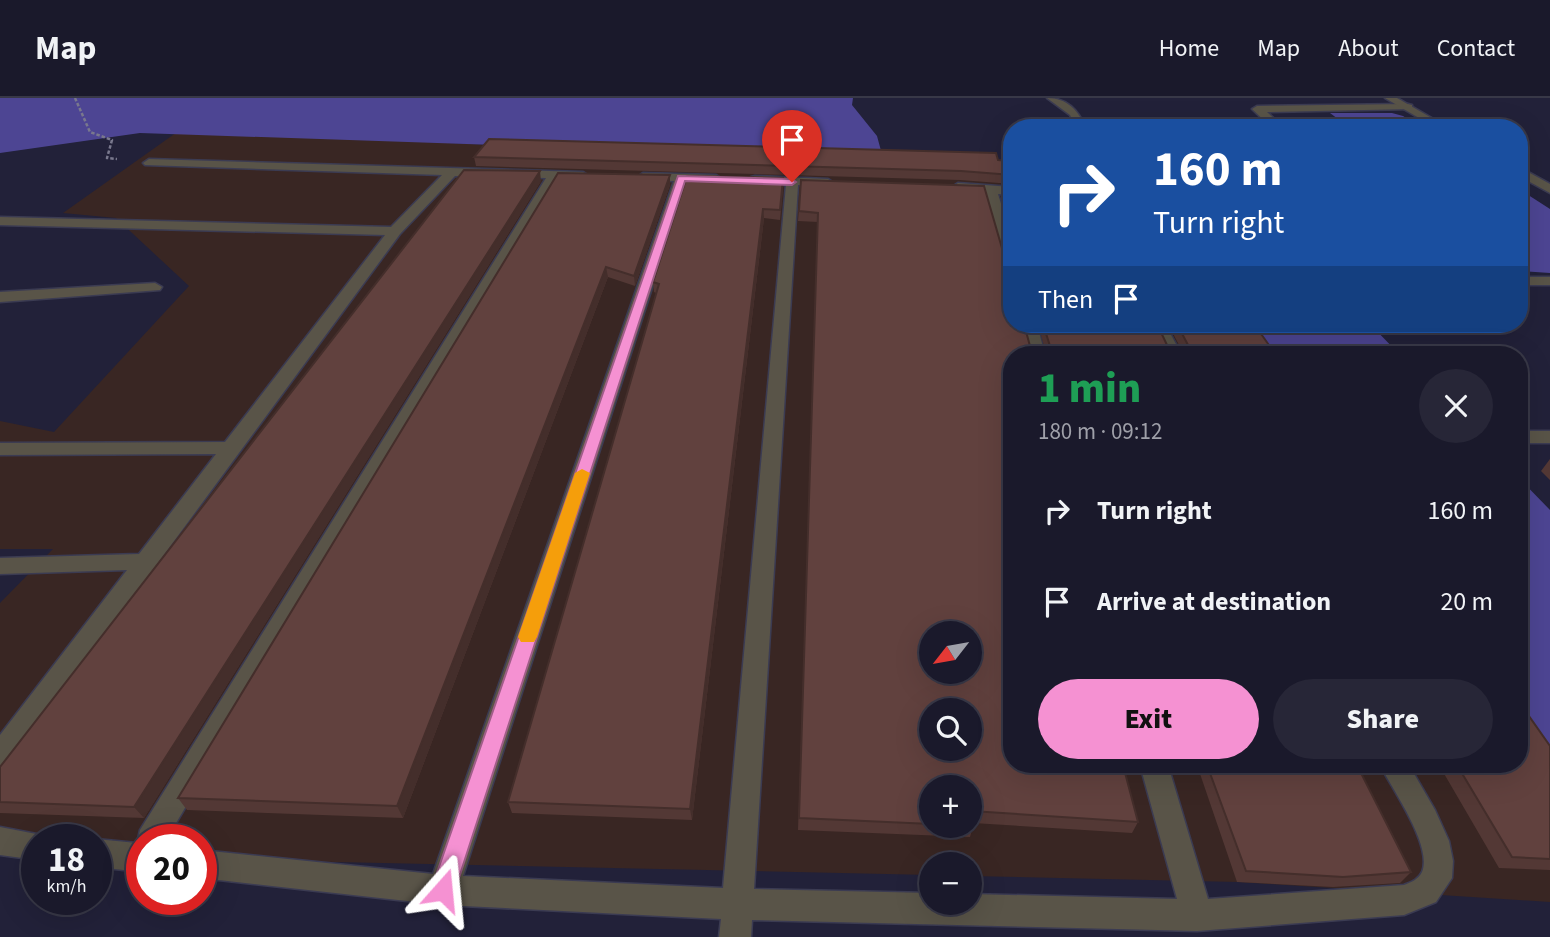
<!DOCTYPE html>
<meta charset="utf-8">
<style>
body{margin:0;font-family:"Source Sans 3",sans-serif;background:#272637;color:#f1f3f6;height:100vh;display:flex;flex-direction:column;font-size:26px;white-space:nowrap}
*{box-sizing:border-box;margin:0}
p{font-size:23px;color:#9fa0a9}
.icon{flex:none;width:38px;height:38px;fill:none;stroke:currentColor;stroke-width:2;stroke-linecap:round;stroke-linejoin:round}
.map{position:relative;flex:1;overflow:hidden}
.side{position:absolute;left:1003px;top:248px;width:525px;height:427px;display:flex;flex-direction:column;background:#1a192b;border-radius:28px;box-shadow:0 7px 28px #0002,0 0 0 2px #383847}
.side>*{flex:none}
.top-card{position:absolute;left:1003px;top:21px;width:525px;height:214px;border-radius:28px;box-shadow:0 7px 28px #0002,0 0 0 2px #383847;background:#1a4fa0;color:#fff;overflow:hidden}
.needle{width:46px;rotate:239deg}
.controls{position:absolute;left:919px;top:523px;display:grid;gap:14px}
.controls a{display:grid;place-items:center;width:63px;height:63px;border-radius:50%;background:#1a192b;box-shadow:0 7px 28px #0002,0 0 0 2px #383847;font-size:35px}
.speed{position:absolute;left:21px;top:726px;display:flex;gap:14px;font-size:35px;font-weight:700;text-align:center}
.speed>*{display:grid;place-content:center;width:91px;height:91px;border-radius:50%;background:#1a192b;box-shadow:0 7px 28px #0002,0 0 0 2px #383847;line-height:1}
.speed small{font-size:18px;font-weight:400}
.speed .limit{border:10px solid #d22;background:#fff;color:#111}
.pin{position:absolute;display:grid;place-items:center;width:60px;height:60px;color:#fff;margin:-72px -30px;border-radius:50% 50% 50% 0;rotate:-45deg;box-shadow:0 0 7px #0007}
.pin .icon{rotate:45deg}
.me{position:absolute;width:77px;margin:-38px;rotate:18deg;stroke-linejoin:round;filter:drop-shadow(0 0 5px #0008)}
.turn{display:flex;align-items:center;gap:24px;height:147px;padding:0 35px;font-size:32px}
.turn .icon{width:91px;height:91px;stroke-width:2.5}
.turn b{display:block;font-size:49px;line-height:60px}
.then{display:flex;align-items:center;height:66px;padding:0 35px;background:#0003;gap:14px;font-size:26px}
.round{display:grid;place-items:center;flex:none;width:74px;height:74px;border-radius:37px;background:#272637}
.head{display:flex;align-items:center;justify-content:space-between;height:119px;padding:0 35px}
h1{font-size:42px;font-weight:800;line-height:52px;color:#1e9e55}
.cta{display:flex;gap:14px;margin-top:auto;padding:14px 35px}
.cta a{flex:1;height:80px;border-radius:42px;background:#f591d2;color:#111;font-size:28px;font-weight:800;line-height:80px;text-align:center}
.cta a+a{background:#272637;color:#f1f3f6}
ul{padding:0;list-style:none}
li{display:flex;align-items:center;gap:21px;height:91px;padding:0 35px}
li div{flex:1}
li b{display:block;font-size:26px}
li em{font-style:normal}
header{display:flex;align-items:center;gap:42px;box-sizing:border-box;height:98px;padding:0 35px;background:#1a192b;border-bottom:2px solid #383847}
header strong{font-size:33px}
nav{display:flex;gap:38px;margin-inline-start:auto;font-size:24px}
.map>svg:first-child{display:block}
.industrial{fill:#392623;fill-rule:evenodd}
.forest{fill:#4d4593}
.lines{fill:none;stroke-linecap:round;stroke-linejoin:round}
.lane-casing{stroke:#3b3b52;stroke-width:3}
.street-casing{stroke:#3b3b52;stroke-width:3}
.path{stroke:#79788d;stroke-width:2.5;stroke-dasharray:3.5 2;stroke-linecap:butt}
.lane{fill:#595448;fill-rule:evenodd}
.street{fill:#595448;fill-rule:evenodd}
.wall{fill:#533835;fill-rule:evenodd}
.shaded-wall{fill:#442e2b}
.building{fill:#61413e;stroke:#442e2b;stroke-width:2;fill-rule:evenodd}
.route{fill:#f591d2;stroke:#9f5e88;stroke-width:2}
.slow{fill:#f59e0b}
</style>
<header>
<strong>Map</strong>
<nav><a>Home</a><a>Map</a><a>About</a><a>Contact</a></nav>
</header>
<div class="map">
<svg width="1550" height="839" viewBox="0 0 1550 839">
<rect width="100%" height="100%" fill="#222139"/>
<!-- industrial -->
<path class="industrial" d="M180,32L1011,72L1012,226H1241L1261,257H1012V667H1519L1550,697V804L1238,784L970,778V766H931V777L201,761V742H142V760L96,742H37L0,756V505L53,451H0V323L54,334L189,188L116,120L63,115ZM931,536H970V574H931ZM931,612H970V651H931ZM931,690H970V728H931Z"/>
<!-- forest -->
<path class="forest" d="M0,0H853L852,7L877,38L883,60L140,35L0,55Z
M1330,15H1392L1403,18L1422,30H1350Z
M1519,91L1550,111V175L1519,173Z
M1243,226H1370L1400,257H1264Z
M1519,380L1550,412V677L1519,632Z"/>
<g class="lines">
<!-- lane casing -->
<g class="lane-casing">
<path id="lane" d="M1047,0C1067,0 1078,12 1086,30H1076L1070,17Z
M1408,6L1412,7V11L1267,14L1284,30H1272L1252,11L1257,8Z
M149,61L583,74L589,78L583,82L558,81L166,742H142V774L96,769V742H93L96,741L137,745L140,732L546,80L455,78L400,136L10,666L0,670V637L127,472L0,476V460L139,456L216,356L0,357V345L225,344L385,137L0,127V119L391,129L442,77L145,67L143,65Z
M643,75L716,77L722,81L716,85L686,84L463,778L723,790L786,87L751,85V79L755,78L828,81L834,85L828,89L798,87L754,791L931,795V805H970V796L1177,801L1140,667H1168L1208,801L1404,787C1411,784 1418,782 1422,774C1433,748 1392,691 1380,667H1409L1435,712L1449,743L1453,763L1452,780L1436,804L1404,817L1197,833L752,822L751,839H719L721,821L443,807L201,780V752L433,776L674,83L639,82L637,79Z
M958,85L1012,89V97L998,96L1012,141V170L1005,166L985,95L954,92L952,89Z
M1519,179H1550V187H1519Z
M155,185L162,189L160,192L0,204V194Z
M1021,226H1037L1045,257H1029Z
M1149,226H1165L1182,257H1166Z
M1519,333H1550V345H1519Z
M0,729L47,738L49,742H37V762L0,757Z"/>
</g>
<!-- street casing -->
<g class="street-casing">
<path id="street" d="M1385,0H1397L1449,30H1436Z
M1519,69L1550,86V95L1519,78Z"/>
</g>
<!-- path -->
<path class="path" d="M75,0L90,34L112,42L107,60L117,61"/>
<!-- lane -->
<use href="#lane" class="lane"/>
<!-- street -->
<use href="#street" class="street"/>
</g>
<!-- wall -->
<path class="wall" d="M474,59L1012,63V86L960,82L476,68Z
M670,77V87L635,188L608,179L403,720L187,712L178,700Z
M801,82L1004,157L1012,226L1030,248H1044L1038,226H1157L1167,247H1179L1168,226H1254L1276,257H1012L1138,724L1132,735L973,725V728L970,739L798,732L818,124L798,123ZM931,690L970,728H931Z
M541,83L144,720L0,715V669Z
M783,90L780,122L764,120L692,722L512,715L508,704L656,195L654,194L653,184Z
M1003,90H1012V131L1002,99Z
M1550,361V382L1541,373Z
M1550,648V772L1499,770L1439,667H1519Z
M1197,667H1357L1411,774L1400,785L1333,789L1237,784Z"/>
<!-- shaded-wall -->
<path class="shaded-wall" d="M540,73L541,83L144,720L134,709Z
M670,77V87L635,188L634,178Z
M763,111L764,120L692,722L690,711Z
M606,169L608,179L403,720L397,708Z"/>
<!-- building -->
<path class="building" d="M489,41L996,55L998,62L1012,63V77L961,73L474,59Z
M464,72L540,73L134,709L0,704V669Z
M558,75L670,77L634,178L606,169L397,708L178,700Z
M687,78L783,80L780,112L763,111L690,711L508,704L659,186L653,184Z
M801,82L984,88L1004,157L1012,161V226H1024L1030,248H1050L1043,226H1157L1167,247H1188L1177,226H1254L1276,257H1012V667H1123L1138,724L972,713L973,728H970V690H931V726L799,720L818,115L799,113ZM931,536H970V574H931ZM931,612H970V651H931Z
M1003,90H1012V115Z
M1519,604L1550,648V761L1512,759L1457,667H1519Z
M1207,667H1357L1411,774L1343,779L1246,773Z"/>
<!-- route -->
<path class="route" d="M678,78L792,81L796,84L792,87L685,83L455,792L451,800L443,803L435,800L431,792Z"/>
<!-- slow -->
<path class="slow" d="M582,371L590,375L537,539L534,544H521L518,539L575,375Z"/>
</svg>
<div class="controls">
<a><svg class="needle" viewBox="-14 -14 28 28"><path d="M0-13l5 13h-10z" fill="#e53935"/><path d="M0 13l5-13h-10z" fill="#9fa0a9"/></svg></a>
<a><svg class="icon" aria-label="search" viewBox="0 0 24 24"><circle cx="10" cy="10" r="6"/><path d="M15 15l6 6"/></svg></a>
<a>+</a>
<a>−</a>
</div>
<div class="speed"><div>18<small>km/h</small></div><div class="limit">20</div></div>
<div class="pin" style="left:792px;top:84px;background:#d93025"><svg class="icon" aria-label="arrive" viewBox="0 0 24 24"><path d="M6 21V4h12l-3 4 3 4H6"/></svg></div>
<svg class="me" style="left:443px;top:792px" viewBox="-20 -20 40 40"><path d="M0-17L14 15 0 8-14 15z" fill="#f591d2" stroke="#fff" stroke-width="4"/></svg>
<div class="top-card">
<div class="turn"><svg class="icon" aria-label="right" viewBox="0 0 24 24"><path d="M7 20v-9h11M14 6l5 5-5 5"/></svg><div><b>160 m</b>Turn right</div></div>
<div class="then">Then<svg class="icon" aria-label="arrive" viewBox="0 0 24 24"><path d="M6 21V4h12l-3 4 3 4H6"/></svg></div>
</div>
<section class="side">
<div class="head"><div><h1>1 min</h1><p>180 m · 09:12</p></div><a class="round"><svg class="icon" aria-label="close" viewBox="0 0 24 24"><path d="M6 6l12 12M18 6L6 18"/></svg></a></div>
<ul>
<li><svg class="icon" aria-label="right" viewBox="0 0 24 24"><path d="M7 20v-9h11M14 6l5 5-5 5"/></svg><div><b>Turn right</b></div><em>160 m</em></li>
<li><svg class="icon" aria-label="arrive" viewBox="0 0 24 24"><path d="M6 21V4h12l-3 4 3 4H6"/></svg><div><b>Arrive at destination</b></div><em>20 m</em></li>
</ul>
<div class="cta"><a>Exit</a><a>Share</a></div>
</section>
</div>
